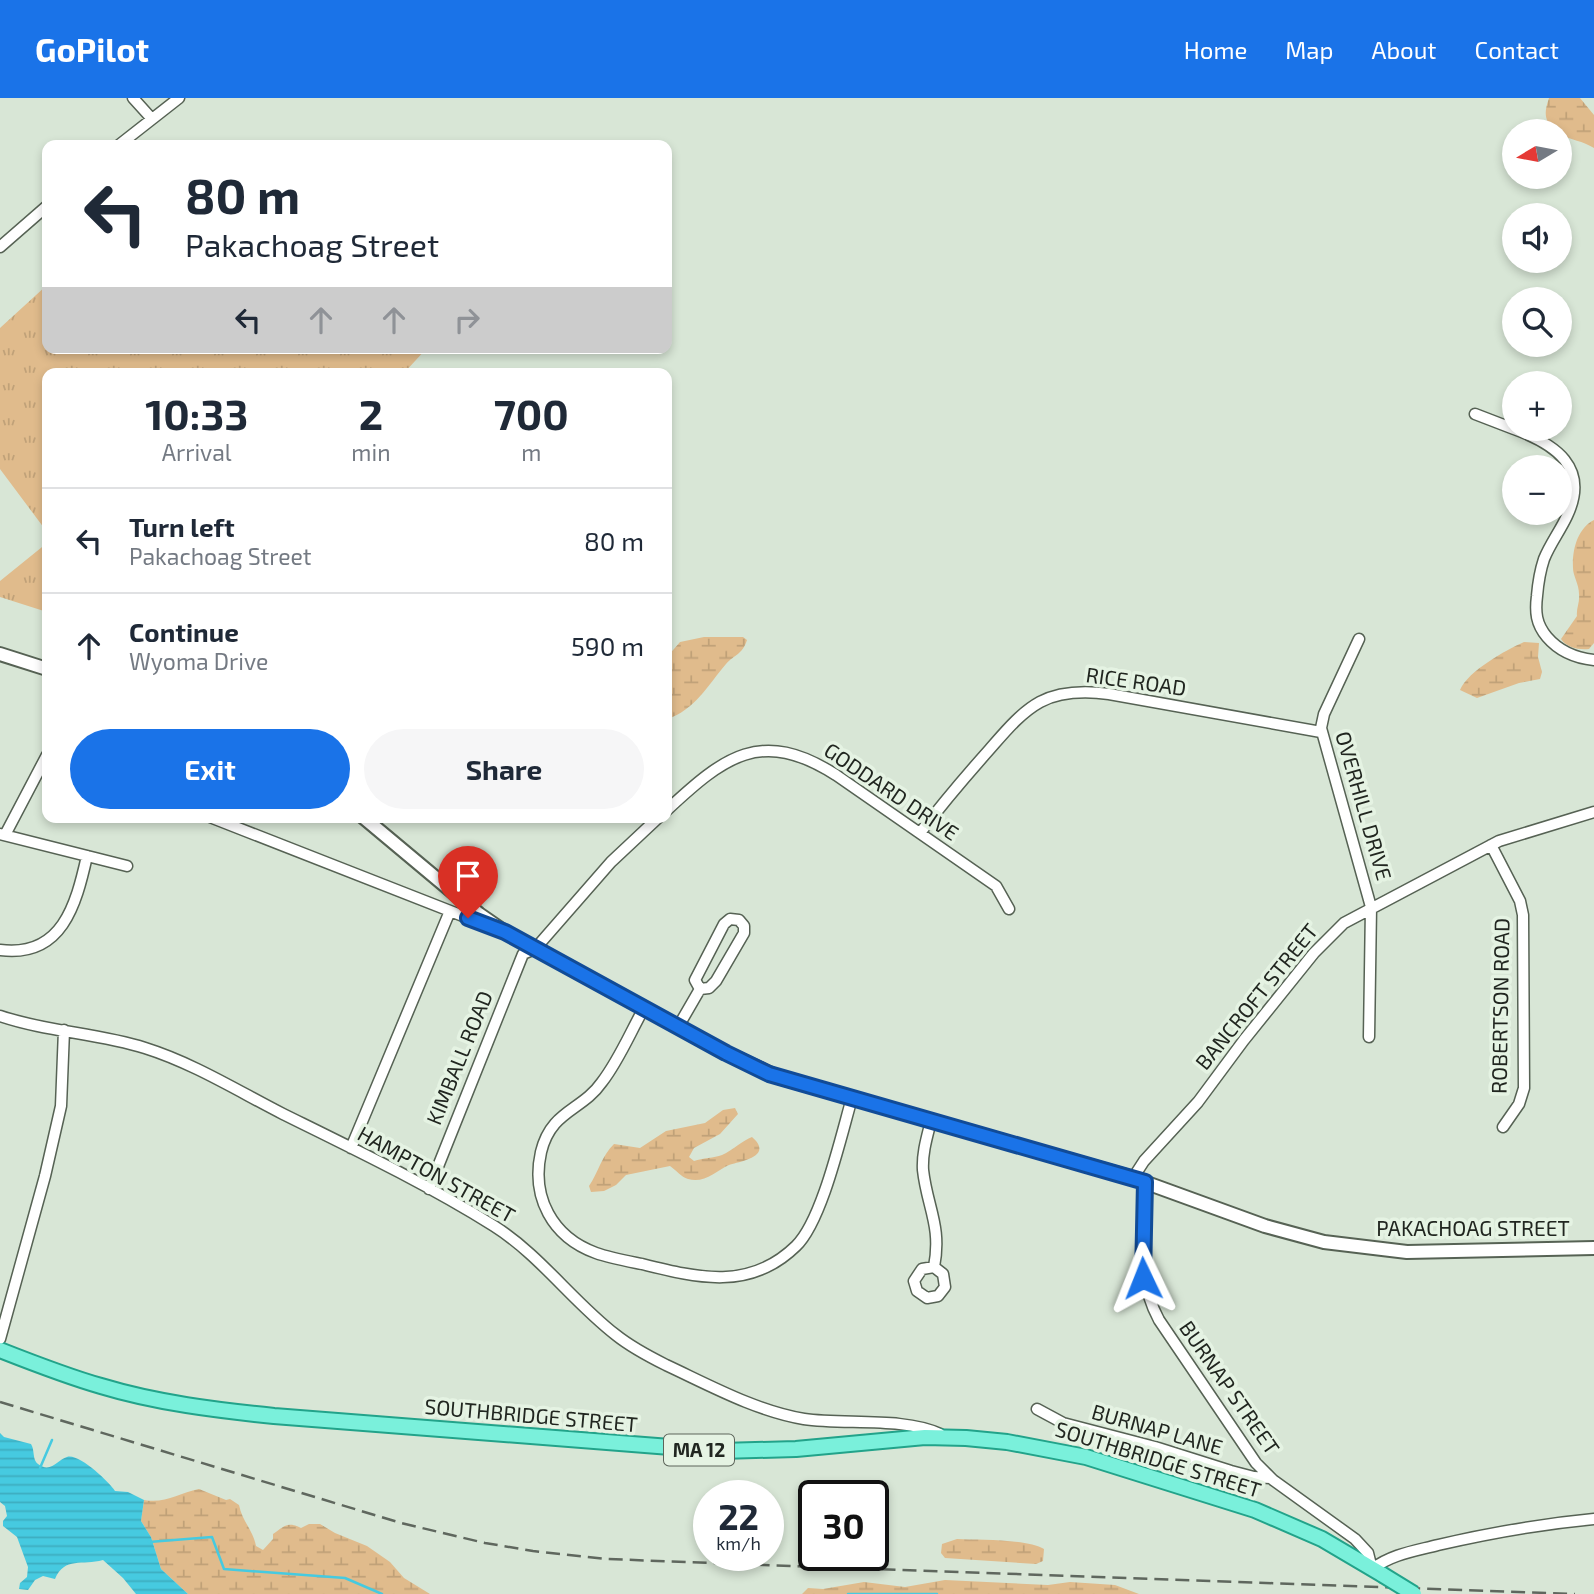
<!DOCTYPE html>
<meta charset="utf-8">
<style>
body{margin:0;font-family:"Exo 2",sans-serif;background:#f6f6f7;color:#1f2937;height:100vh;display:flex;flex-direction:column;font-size:26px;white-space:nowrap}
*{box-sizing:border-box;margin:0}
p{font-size:23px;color:#747a83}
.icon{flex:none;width:38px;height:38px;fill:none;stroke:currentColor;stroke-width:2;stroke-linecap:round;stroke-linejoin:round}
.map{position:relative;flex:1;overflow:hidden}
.panel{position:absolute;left:42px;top:270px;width:630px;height:455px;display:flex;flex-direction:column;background:#fff;border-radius:14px;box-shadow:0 4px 10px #0003}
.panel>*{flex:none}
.banner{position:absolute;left:42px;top:42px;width:630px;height:214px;border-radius:14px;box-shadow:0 4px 10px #0003;background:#fff;color:#1f2937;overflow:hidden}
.needle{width:46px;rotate:260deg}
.buttons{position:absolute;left:1502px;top:21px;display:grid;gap:14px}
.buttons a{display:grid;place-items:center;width:70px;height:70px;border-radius:50%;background:#fff;box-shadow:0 4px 10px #0003;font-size:35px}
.speed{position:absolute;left:693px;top:1382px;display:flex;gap:14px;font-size:35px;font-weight:700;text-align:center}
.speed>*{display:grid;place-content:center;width:91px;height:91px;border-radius:50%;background:#fff;box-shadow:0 4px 10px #0003;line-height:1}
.speed small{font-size:18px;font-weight:400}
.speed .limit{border:4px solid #111;border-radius:10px;background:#fff;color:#111}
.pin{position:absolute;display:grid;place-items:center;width:60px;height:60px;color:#fff;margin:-72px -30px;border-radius:50% 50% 50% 0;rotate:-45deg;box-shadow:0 0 7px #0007}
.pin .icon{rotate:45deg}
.me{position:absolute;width:77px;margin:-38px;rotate:358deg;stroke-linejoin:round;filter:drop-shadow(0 0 5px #0008)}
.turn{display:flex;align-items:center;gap:24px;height:147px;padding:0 28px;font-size:32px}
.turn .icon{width:91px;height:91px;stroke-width:2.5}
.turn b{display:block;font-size:49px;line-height:60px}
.lanes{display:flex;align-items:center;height:66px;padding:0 28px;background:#0003;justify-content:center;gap:35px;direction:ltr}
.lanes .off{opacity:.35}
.eta{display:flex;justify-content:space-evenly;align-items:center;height:119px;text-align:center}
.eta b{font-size:42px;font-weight:700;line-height:49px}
.cta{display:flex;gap:14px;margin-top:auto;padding:14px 28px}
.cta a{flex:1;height:80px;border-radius:42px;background:#1a73e8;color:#fff;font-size:28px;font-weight:700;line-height:80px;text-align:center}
.cta a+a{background:#f6f6f7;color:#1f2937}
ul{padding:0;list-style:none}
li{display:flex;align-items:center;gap:21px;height:105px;padding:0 28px;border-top:2px solid #e0e1e3}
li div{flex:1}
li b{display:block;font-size:26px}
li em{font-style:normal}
header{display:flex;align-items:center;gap:42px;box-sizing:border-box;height:98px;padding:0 35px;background:#1a73e8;color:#fff}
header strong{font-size:33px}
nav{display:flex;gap:38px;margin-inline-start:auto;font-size:24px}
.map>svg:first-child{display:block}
.wetland{fill:url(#wetland-marsh)}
.park{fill:url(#park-tufts)}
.water{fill:url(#water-rules)}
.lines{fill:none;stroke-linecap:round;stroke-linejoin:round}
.stream{stroke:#46cae0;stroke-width:2.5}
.minor-casing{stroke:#566254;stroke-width:13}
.tertiary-casing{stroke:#566254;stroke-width:16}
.primary-casing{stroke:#22a38a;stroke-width:18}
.minor{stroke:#fff;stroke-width:10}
.tertiary{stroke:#fff;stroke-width:12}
.primary{stroke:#7af0db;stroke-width:14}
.rail{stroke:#5f675e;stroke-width:2.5;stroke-dasharray:14 7;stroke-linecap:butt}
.primary-bridge-casing{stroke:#22a38a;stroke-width:18;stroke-linecap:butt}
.primary-bridge{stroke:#7af0db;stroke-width:14}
.route-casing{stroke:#114b97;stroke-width:18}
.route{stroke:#1a73e8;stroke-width:12}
.labels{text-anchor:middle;stroke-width:7;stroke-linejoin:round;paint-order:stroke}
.shield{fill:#e5f3e3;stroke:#5c645a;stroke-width:2}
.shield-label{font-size:19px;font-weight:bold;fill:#212620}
.street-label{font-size:21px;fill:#212620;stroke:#e5f3e3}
</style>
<header>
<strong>GoPilot</strong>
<nav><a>Home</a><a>Map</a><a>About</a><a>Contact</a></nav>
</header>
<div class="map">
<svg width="1594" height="1496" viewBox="0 0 1594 1496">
<defs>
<pattern id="wetland-marsh" width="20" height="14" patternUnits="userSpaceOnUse" patternTransform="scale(1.75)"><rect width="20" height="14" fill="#e0bb8c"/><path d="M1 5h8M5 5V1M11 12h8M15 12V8" fill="none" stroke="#c0a178"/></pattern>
<pattern id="park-tufts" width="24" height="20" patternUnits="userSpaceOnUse" patternTransform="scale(1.75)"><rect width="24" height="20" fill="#e0bb8c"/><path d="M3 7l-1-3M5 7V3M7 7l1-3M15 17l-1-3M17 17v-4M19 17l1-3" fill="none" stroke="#c0a178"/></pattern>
<pattern id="water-rules" width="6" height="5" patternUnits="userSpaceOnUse" patternTransform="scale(1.75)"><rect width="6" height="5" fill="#46cae0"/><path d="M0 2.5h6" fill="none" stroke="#3dadc0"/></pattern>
</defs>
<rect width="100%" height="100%" fill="#d8e6d6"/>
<!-- wetland -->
<path class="wetland" d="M1549,0H1580L1594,17V50C1583,43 1571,42 1559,36V33H1554C1544,21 1544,15 1549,0Z
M1594,422V545L1589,551C1579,552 1567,550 1561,541L1577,518C1576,511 1580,504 1579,496C1579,486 1573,478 1573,470C1572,451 1578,430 1594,422Z
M704,539H743L747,542C742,557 735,556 726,566C708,587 695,612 667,621V559L680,544Z
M1524,544L1539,545L1538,559L1542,574L1540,581L1519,585L1477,600L1460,592C1468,573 1506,552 1524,544Z
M735,1010L738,1016L720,1036L694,1050L689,1059L694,1063C703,1060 714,1060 722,1057C733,1052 743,1042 752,1039C775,1059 738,1064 729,1067C716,1073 704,1086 688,1081C681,1079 676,1072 670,1068L626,1077L616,1087L604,1093L591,1094L589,1088C598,1075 602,1057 614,1046L640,1050L666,1033L705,1025L723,1012Z
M199,1391L226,1402L230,1401L239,1407C242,1423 253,1432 256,1448L263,1452L273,1441V1436C284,1428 288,1423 301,1430L309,1426H320L335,1435L367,1448L390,1464L404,1480L430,1496H188L161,1471L151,1439L141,1423L144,1402C165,1406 179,1395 199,1391Z
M957,1441C978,1442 1028,1441 1044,1451L1043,1463L1036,1466L945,1460L941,1455L942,1446Z
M945,1482L1048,1487L1070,1484L1115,1487L1139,1496H802L808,1490L823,1491L864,1484L905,1489Z"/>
<!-- park -->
<path class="park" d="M47,187V250H427L404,275H47V434L0,371V230Z
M47,445V514L0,499V483Z"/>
<!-- water -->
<path class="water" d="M0,1335L4,1339L31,1346C35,1352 32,1362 38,1366C51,1376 58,1361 67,1359C79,1355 109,1384 115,1393L128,1394L144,1402L141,1423L151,1439L161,1471L188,1496H136L123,1480L103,1462C82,1468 65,1458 55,1481L43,1478L35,1482L28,1492L19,1491L20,1485L27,1479L28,1469L17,1439L3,1428V1423L7,1418L5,1408L0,1404Z"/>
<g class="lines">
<!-- stream -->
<path class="stream" d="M40,1370L52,1342
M149,1444L212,1439L224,1471L345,1480L382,1496
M848,1496H937"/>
<!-- minor casing -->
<g class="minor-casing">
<path id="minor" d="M133,0L152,21
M119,47L179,0
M0,149L47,108
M1475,316L1514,331
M1514,331C1555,346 1590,369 1567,418C1560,433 1550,446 1544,461C1540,473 1538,486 1537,498C1535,514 1536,526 1547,539C1559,553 1575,560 1594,562
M1359,541L1324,616L1321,630L1371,809L1369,939
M667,712C724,659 761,629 836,677L996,788L1009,811
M210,719L491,829
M920,735C942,706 965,679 989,652C1004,635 1020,615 1040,604C1061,593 1086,593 1109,596L1321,634
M0,736L127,768
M5,737L47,657
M1491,747L1520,803L1523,817L1524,990L1519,1006L1503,1029
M0,852C62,860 76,807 87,758
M644,910C630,935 619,962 602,984C582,1013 551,1012 541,1054C531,1099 552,1139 596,1155C610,1160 627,1163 642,1166C698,1180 750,1193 796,1148C822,1123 841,1038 852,1000
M0,918C47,934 98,935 145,950C193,965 238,993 283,1016C354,1051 427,1086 494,1128C540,1157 573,1204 616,1237C631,1249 648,1258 666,1267C709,1287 756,1313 804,1321C844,1327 904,1319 940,1336
M678,929L700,891L695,882L724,826L730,821L739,822L744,828V835L716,883L709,890L700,891
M931,1023C927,1039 922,1055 923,1072C927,1109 942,1128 934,1169L922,1171L914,1183L917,1193L927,1200L938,1198L945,1189L943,1176L934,1169
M351,1050L450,813
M1133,1080L1144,1063L1198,1004L1244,942L1314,855L1344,825L1499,743L1594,714
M1145,1084C1143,1131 1135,1178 1159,1222L1256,1365L1273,1382L1355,1441L1368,1455L1372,1471C1392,1456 1415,1453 1438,1447C1490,1435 1541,1426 1594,1421
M429,1091L523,856L535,851L611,764L659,719
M0,1241L45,1078L61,1008L64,932
M1037,1311L1063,1325L1155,1349L1231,1373L1254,1379L1270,1380"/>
</g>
<!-- tertiary casing -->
<g class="tertiary-casing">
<path id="tertiary" d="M0,556L47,571
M363,719L479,816L505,834L726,955L778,979L1133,1080L1265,1128L1324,1144L1407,1154L1594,1150"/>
</g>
<!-- primary casing -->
<g class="primary-casing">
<path id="primary" d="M0,1252C33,1265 66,1278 101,1288C157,1305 216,1312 274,1318L721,1353L796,1351L925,1339L966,1340L1007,1344L1086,1359L1255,1412L1322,1441L1383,1477"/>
</g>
<!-- minor -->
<use href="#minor" class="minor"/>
<!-- tertiary -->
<use href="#tertiary" class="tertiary"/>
<!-- primary -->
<use href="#primary" class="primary"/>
<!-- rail -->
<path class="rail" d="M0,1304L401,1425L485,1445L533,1453L607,1461L764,1467L1575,1496"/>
<!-- primary-bridge casing -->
<g class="primary-bridge-casing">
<path id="primary-bridge" d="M1383,1477L1414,1496"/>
</g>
<!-- primary-bridge -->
<use href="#primary-bridge" class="primary-bridge"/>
</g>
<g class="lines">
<!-- route casing -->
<g class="route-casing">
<path id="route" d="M468,820L505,834L726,955L769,976L1145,1084L1143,1180"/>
</g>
<!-- route -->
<use href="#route" class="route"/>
</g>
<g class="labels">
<!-- shield labels -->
<rect class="shield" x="664" y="1336.5" width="70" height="31" rx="5"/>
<g class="shield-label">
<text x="699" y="1359">MA 12</text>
</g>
<!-- street labels -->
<g class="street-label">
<text transform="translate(1136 584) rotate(8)" y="7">RICE ROAD</text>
<text transform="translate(891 694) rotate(34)" y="7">GODDARD DRIVE</text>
<text transform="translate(1363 708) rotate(74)" y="7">OVERHILL DRIVE</text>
<text transform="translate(1257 899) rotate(-51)" y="7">BANCROFT STREET</text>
<text transform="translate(1501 908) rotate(-89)" y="7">ROBERTSON ROAD</text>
<text transform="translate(460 960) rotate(-68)" y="7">KIMBALL ROAD</text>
<text transform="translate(436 1077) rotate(29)" y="7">HAMPTON STREET</text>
<text x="1473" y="1138">PAKACHOAG STREET</text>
<text transform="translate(1229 1290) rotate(55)" y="7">BURNAP STREET</text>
<text transform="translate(531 1318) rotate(5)" y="7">SOUTHBRIDGE STREET</text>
<text transform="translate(1157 1332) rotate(16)" y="7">BURNAP LANE</text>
<text transform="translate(1158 1362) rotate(17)" y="7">SOUTHBRIDGE STREET</text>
</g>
</g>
</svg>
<div class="buttons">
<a><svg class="needle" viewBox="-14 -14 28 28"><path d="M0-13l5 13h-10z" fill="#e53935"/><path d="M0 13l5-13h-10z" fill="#747a83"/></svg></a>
<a><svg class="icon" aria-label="sound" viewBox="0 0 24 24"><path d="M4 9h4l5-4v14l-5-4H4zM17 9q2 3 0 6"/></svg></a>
<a><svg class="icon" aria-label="search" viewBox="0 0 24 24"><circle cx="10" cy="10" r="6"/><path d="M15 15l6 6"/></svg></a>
<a>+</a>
<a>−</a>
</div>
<div class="speed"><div>22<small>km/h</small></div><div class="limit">30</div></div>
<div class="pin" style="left:468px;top:820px;background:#d93025"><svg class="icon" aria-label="arrive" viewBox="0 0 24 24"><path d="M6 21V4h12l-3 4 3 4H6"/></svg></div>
<svg class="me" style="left:1143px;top:1180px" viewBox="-20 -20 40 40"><path d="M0-17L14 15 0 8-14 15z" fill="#1a73e8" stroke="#fff" stroke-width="4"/></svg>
<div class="banner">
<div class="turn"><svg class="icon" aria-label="left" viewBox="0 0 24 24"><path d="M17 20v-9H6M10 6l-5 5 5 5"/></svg><div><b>80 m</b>Pakachoag Street</div></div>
<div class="lanes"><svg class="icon" aria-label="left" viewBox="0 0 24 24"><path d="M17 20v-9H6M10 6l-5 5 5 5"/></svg><svg class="icon off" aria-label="ahead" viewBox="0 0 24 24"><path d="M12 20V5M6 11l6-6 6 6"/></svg><svg class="icon off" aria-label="ahead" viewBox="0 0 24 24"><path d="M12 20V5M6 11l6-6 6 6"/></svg><svg class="icon off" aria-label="right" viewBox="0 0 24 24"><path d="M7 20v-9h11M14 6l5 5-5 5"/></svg></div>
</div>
<section class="panel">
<div class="eta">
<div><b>10:33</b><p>Arrival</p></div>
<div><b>2</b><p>min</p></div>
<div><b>700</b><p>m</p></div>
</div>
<ul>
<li><svg class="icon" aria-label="left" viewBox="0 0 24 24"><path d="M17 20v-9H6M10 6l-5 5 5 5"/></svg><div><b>Turn left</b><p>Pakachoag Street</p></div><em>80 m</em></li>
<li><svg class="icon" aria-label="ahead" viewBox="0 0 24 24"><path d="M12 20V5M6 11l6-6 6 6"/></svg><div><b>Continue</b><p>Wyoma Drive</p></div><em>590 m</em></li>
</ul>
<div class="cta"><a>Exit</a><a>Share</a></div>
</section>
</div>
